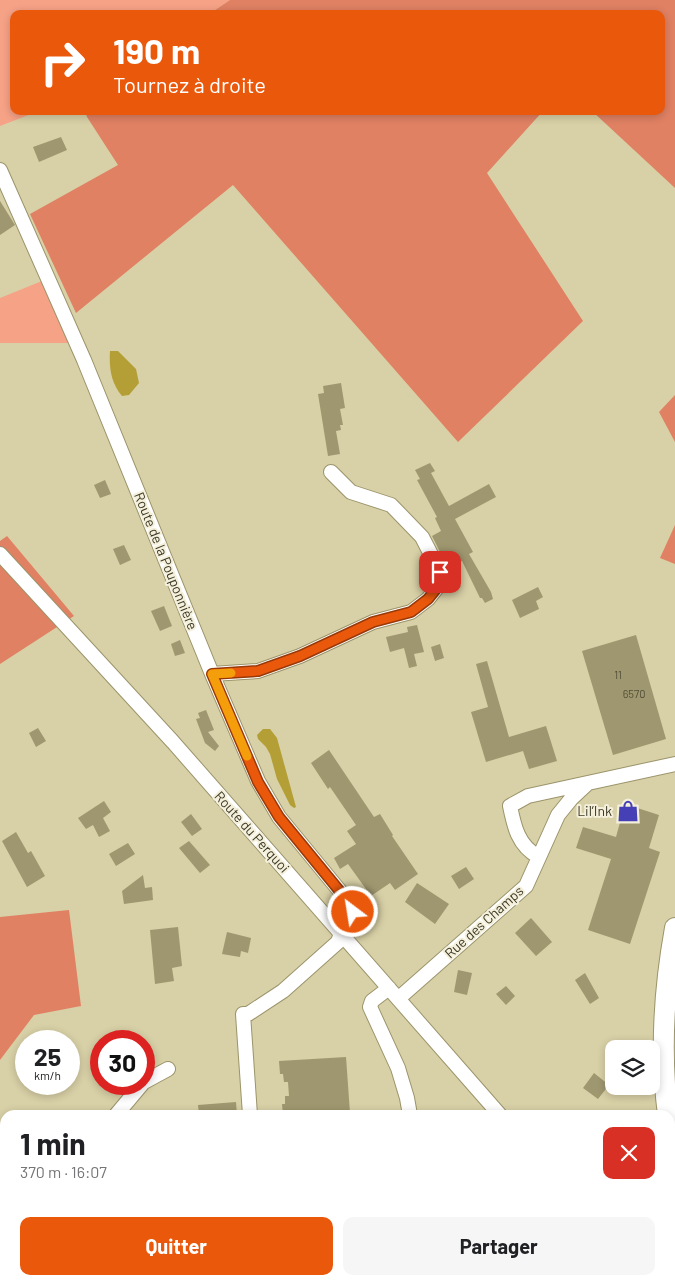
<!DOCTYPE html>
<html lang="fr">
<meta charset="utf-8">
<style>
body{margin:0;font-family:Barlow,sans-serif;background:#f6f6f6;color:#202124;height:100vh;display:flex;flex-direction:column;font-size:19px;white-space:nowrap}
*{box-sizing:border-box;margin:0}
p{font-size:16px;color:#757577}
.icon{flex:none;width:28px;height:28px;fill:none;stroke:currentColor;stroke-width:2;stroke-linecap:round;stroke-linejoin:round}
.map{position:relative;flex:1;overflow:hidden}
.sheet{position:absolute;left:0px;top:1110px;width:675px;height:175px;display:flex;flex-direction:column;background:#fff;border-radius:15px 15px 0 0;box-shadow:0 2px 8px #0003}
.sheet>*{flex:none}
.top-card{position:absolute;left:10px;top:10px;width:655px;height:105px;border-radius:10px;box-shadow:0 2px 8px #0003;background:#ea580c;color:#fff;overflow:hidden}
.controls{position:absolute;left:605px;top:1040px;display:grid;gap:10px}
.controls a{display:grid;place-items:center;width:55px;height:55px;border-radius:10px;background:#fff;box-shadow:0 2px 8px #0003;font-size:25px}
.speed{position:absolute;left:15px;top:1030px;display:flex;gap:10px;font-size:25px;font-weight:700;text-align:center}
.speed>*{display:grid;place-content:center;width:65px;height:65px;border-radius:50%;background:#fff;box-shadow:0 2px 8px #0003;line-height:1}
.speed small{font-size:12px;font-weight:400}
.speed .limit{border:8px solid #d22;background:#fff;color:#111}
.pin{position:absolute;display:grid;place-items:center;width:42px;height:42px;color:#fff;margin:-21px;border-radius:10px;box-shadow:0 2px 8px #0006}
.me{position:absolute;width:55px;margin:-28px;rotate:329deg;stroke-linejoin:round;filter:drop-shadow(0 0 4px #0008)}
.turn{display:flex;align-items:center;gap:18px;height:105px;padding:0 20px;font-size:22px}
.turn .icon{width:65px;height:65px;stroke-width:2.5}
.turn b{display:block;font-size:35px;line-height:42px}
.round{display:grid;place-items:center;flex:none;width:52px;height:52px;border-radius:10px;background:#f6f6f6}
.headline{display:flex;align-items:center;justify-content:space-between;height:85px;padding:0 20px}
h1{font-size:30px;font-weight:700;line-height:38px}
.primary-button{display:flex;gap:10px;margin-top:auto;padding:10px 20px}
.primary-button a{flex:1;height:58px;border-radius:10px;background:#ea580c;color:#fff;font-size:20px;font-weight:700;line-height:58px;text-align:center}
.primary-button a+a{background:#f6f6f6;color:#202124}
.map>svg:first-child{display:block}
.green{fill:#f6a287}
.forest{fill:#e08163}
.water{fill:#b39f36}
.building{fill:#9f976f}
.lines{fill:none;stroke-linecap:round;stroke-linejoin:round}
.minor-casing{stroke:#9b946b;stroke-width:16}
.highway-casing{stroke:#9b946b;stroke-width:22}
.minor{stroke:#fff;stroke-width:14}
.highway{stroke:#fff;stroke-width:20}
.route-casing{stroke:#983908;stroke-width:12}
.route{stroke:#ea580c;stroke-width:9}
.slow{stroke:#f59e0b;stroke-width:9}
.labels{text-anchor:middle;stroke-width:4;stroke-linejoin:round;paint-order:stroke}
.number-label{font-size:11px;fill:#545038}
.street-label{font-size:14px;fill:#3b3826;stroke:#f4f0db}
.poi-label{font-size:14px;fill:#3b3826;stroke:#f4f0db;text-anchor:end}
</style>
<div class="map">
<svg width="675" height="1285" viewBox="0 0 675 1285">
<rect width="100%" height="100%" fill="#d8d0a6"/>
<!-- green -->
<path class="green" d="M0,0H230L209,14H14V111H39L0,126Z
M42,281L71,343H0V298Z"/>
<!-- forest -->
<path class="forest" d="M230,0H675V188L592,111H661V14H209Z
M85,111H543L487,173L583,321L458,442L233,185L76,313L30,214L118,165L87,117Z
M675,395V442L659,412Z
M675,525V564L660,558Z
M7,536L74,616L0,664V541Z
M69,910L81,1006L34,1015L0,1060V917Z"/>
<!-- water -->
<path class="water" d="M110,351H118L136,369L139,383L129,395L122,396C111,383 109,368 110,351Z
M263,729H270L277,738L296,807L294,808L290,805L277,779L270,754L266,747L258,739L257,735Z"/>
<!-- building -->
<path class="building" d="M61,137L67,150L39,162L33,147Z
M0,201L15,225L0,235Z
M341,383L345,408L340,409L343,425H340L341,430L336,431L340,454L328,456L318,394L324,393L323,386Z
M430,463L435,471L431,473L449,506L489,484L496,497L455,519L473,552L469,554L491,592L493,599L485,603L482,598H480L462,561L448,568L432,536L441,531L435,518L437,517L417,480L420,479L415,470Z
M105,480L111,494L100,498L94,485Z
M124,545L131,560L120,565L113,549Z
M538,587L543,597L536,601L539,609L520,618L512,600Z
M164,606L172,626L160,631L151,611Z
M417,625L424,652L414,654L417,666L409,668L404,648L390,652L386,637L408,632L407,627Z
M636,635L666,739L613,755L582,651Z
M180,640L185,653L175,656L171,644Z
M440,644L444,658L435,661L431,647Z
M487,661L509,737L546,726L557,761L529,769L523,751L486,762L471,712L488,707L476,664Z
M206,710L214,730L208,732L219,746L215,751L205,743L196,719L200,718L198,713Z
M38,728L46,741L36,747L29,733Z
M329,750L374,817L380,814L393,835L392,836L418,874L395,890L390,883L371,896L348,864L340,869L334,858L356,844L347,831L356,825L330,787L328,789L311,763Z
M104,801L111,812L103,818L110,831L99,837L93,825L86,829L78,818Z
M625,804L659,815L649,848L660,852L630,944L588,930L611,859L576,848L583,827L616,837Z
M191,814L202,829L192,836L181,822Z
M16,832L28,853L31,851L45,876L27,887L2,841Z
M189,841L210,865L200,873L179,848Z
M128,843L135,854L116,866L109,854Z
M466,867L474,879L459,889L451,876Z
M143,875L145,888L152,887L153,900L124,904L122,891Z
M417,883L449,904L435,924L405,902Z
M531,918L552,942L536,956L515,933Z
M178,927L182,966L172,968L174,981L155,984L150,930Z
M227,932L251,938L248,953L241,951L240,957L222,954Z
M458,970L472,973L467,995L454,992Z
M585,973L599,998L590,1004L575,980Z
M506,986L515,996L506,1005L496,994Z
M346,1057L350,1113L283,1115L282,1104H285V1096H289L288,1082H284L283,1074H280L279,1061Z
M594,1073L609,1085L598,1099L583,1088Z
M236,1102L237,1115H199L198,1105Z"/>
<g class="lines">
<!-- minor casing -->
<g class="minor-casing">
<path id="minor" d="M0,170L84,360L212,674L258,781L279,817L353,907L350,918L344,924L338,942L283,991L248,1014H243L250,1115
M0,554L173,742L500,1115
M212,674L258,671L300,656L373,622L411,612L428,599L440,584V572L422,537L391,505L351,492L331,472
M539,857C518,846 514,826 510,806L528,796L675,764
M389,988L372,1001L370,1007L398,1068L407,1098L410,1115
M399,998L526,886L558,815L571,799L586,785
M144,1082L168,1069
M116,1115L142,1084
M0,1271L5,1264
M261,1280V1285
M426,1280V1285
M656,1280V1285"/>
</g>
<!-- highway casing -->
<g class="highway-casing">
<path id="highway" d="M668,1115C660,1053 664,989 675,928
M670,1131L675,1164"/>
</g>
<!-- minor -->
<use href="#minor" class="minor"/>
<!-- highway -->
<use href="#highway" class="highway"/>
</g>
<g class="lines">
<!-- route casing -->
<g class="route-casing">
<path id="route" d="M353,912V907L347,900L279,817L258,782L212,674L258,671L300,656L373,622L411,612L428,599L440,584V572"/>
</g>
<!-- route -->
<use href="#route" class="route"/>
<!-- slow -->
<path class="slow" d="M231,673L212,674L247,756"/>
</g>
<!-- icons -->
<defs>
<g id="shop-bare" transform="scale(1.725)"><path d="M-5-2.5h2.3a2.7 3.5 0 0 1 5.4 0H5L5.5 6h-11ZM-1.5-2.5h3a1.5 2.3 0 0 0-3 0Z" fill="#4540b6" stroke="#f4f0db" stroke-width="2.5" paint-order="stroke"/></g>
</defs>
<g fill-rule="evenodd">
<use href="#shop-bare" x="628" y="811"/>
</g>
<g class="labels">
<!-- number labels -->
<g class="number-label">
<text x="618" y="679">11</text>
<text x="634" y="698">6570</text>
</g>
<!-- street labels -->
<g class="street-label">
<text transform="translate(166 561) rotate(68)" y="5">Route de la Pouponnière</text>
<text transform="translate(252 832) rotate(48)" y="5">Route du Perquoi</text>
<text transform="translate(484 922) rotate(-42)" y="5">Rue des Champs</text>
</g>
<!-- poi labels -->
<g class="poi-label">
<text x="612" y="816">Lil’Ink</text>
</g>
</g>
</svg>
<div class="controls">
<a><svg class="icon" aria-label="layers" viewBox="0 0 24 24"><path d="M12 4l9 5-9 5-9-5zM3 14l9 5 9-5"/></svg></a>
</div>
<div class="speed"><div>25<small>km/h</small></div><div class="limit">30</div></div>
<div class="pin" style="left:440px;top:572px;background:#d93025"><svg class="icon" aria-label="arrive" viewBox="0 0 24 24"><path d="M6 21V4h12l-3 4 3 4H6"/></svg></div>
<svg class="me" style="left:353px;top:912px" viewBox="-20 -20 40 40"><circle r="17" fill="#ea580c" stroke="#fff" stroke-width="3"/><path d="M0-11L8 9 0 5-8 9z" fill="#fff"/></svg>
<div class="top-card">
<div class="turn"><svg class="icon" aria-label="right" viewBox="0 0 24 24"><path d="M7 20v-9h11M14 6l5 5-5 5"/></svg><div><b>190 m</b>Tournez à droite</div></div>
</div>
<section class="sheet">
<div class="headline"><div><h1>1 min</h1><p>370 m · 16:07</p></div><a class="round" style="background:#d93025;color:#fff"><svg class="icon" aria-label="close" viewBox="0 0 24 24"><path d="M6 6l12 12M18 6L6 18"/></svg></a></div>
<div class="primary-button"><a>Quitter</a><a>Partager</a></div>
</section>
</div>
